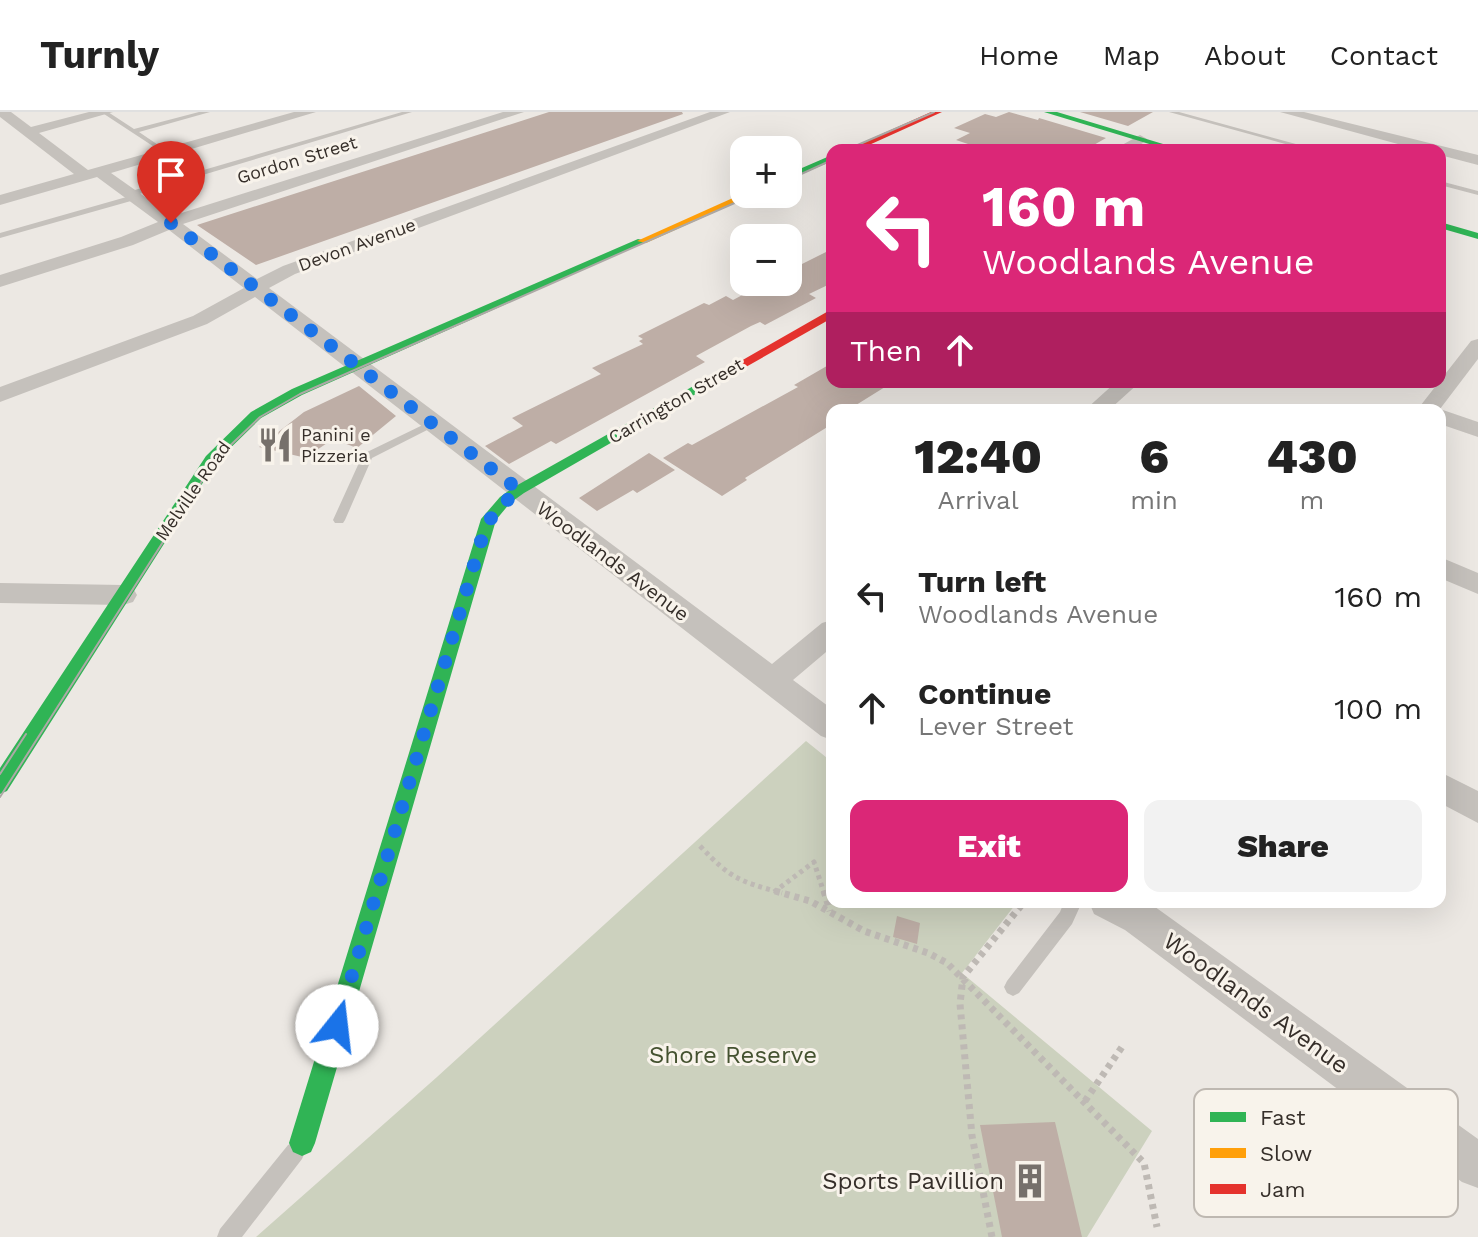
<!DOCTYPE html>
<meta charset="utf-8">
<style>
body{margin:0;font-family:"Work Sans",sans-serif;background:#f2f2f2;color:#222;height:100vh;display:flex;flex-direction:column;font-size:30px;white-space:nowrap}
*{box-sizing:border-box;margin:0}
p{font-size:26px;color:#767676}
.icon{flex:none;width:44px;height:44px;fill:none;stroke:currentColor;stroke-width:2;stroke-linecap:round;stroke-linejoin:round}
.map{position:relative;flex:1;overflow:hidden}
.panel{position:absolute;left:826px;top:292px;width:620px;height:504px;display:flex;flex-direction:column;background:#fff;border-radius:16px;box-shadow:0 8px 32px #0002}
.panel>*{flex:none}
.hud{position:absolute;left:826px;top:32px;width:620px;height:244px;border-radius:16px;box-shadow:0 8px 32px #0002;background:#db2777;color:#fff;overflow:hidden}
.tools{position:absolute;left:730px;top:24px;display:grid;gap:16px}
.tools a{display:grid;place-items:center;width:72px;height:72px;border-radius:16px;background:#fff;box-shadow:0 8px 32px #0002;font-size:40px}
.pin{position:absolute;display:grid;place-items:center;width:68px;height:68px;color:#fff;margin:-82px -34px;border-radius:50% 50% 50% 0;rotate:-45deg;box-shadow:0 0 8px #0007}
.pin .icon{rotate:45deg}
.me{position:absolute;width:88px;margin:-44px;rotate:16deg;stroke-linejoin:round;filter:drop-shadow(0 0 6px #0008)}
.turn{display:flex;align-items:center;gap:28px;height:168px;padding:0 24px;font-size:36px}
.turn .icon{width:104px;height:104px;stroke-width:2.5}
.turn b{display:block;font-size:56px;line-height:68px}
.then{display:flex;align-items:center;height:76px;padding:0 24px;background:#0003;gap:16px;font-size:30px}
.eta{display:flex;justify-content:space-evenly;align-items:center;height:136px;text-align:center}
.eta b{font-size:48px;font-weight:800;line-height:56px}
.button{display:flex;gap:16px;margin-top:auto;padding:16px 24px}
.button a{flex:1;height:92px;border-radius:16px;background:#db2777;color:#fff;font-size:32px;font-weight:800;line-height:92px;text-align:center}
.button a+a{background:#f2f2f2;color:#222}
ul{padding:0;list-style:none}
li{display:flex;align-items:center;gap:24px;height:112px;padding:0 24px}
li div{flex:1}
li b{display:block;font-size:30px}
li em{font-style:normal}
header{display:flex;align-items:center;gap:48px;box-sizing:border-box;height:112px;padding:0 40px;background:#fff;border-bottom:2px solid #e0e0e0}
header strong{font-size:38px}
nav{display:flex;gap:44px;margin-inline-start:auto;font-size:28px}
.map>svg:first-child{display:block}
.green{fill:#ccd1be}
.building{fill:#beaea6}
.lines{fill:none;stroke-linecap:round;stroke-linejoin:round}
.path-far1{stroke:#beb9b4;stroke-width:5;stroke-dasharray:4 4;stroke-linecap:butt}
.path{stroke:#beb9b4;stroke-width:7;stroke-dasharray:5 5;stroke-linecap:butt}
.lane{fill:#c5c1bc;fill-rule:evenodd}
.street{fill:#c5c1bc;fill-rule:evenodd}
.fast{fill:#30b455;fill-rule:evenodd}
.slow{fill:#ff9f0a;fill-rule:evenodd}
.jam{fill:#e5322d;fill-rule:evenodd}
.tram{stroke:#ada9a6;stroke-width:2}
.route{stroke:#1a73e8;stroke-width:14;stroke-dasharray:0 25.2}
.labels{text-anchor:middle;stroke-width:6;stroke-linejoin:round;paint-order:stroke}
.far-street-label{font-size:18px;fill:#362f2a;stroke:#f8f3eb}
.far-poi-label{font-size:18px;fill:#362f2a;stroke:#f8f3eb;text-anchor:start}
.street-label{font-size:20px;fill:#362f2a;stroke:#f8f3eb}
.near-street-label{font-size:24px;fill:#362f2a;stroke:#f8f3eb}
.near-park-label{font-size:24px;fill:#445230;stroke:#f8f3eb}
.near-poi-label{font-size:24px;fill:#362f2a;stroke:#f8f3eb;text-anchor:end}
.key{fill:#f8f3eb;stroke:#beb8b1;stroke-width:2}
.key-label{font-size:22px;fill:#362f2a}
</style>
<header>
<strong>Turnly</strong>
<nav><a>Home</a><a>Map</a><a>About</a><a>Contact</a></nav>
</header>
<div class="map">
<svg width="1478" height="1125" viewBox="0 0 1478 1125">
<rect width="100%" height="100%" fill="#ece8e3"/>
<!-- green -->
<path class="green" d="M806,629L832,650V790H1011L1015,793L962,861L1152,1019L1087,1125H256L437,965Z"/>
<!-- building -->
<path class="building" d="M549,0H682L683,2L256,153L197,113Z
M1009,0L1038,8L1039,6L1106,26L1085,38H986L956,28L970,21L954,16L985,2L996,5Z
M1080,0H1153L1128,14Z
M832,137V171L809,182L816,186L765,213L760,210L751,214L696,244L705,250L556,332L551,329L509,352L485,334L523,314L512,306L601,262L592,256L643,232L639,229L643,227L638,224L704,191L709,193L726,184L733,188L767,170H788V159Z
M832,251V270H893L848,298H832V308L826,312L829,314L745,366L747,368L722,384L663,346L688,331L692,333L798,275L794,273Z
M359,274L396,304L357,336L333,327L311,342L307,341L302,345L259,335L304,300Z
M649,341L675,358L637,381L633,378L597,399L579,386Z
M897,804L920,811L917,832L893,825Z
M1055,1010L1082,1125H1002L980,1013Z"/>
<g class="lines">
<!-- path-far1 -->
<path class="path-far1" d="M700,734C731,767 739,769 782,781
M774,780L814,750L824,781"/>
<!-- path -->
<path class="path" d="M775,779L810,789L864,819L928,841L947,851L1144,1051L1157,1115
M824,779L830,799
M1085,989L1124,932
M992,1125L972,1024L960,892L963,865L1024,790"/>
<!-- lane -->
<path class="lane" d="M101,0H108L134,17L199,0H210L139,20L167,39L165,42Z
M402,0H412L136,83L138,87L0,126V121L130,84L128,80Z
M1169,0H1179L1318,38H1307Z
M1440,69L1478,79V83L1440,73Z
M431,309L435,310V314L372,346L345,408L343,411H335L333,408L363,342Z
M1064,790H1082L1072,812L1019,881L1013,884L1007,881L1004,875L1007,869L1060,800Z
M295,1030L302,1033L305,1040L302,1047L242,1125H217L220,1117L288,1033Z"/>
<!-- street -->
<path class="street" d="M0,0H11L31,15L89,0H113L39,21L88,58L294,0H316L111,61L172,104L503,0H524L183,112L257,167L283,154L710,0H730L295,162L269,176L772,552L822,511L832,508V535L793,568L832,597V628L821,624L255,185L207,212L0,290V275L193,204L244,176L169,118L133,133L0,175V163L121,125L158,110L97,65L0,93V83L74,62L0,5Z
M1280,0H1304L1478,43V53L1440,43V38H1420Z
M1140,23L1147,27C1137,38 1126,38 1113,38Z
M1478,227V247L1440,297L1478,310V325L1440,312V298H1417L1471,229Z
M1116,270H1140L1109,298H1085Z
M1440,445L1478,461V482L1440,466Z
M0,471L123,473L133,476L137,483L133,490L123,493L0,491Z
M1440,660L1478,679V711L1440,691Z
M1089,790L1151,792L1478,1027V1076L1462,1070L1125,818L1094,802Z"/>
<!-- fast -->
<path class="fast" d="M1044,0H1057L1183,38H1169Z
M832,43V49L788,68V62Z
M1440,110L1478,121V127L1440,116Z
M638,127L647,129L302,283L261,306L216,350L7,679L0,682V656L206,344L251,300L292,277Z
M729,254L739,257L524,381L510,391L496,408L315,1031L311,1040L302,1044L293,1040L289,1031L481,407L500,385L514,375Z"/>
<!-- slow -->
<path class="slow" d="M744,81L755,82L646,131L637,129Z"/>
<!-- jam -->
<path class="jam" d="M931,0H942L858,38H846Z
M832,197V206L737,260L727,257Z"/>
<!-- tram -->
<path class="tram" d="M846,38L934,0
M788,68L832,48
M0,662L26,622
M0,685L216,347L260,305L300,282L755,82"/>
</g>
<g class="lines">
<!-- route -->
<path class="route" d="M171,111L519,378L496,398L485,416L337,914"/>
</g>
<!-- icons -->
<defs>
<g id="restaurant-bare" transform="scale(2.76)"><path d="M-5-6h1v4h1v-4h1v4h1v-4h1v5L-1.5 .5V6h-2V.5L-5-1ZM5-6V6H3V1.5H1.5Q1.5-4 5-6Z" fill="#76706b" stroke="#f8f3eb" stroke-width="2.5" paint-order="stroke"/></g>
<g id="building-bare" transform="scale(2.76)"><path d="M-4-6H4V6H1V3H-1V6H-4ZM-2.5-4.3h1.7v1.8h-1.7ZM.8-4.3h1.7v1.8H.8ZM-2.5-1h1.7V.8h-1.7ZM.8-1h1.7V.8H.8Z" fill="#76706b" stroke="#f8f3eb" stroke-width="2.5" paint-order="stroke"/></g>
</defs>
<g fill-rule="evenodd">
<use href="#restaurant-bare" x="275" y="333"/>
<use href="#building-bare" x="1030" y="1069"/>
</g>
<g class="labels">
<!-- far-street labels -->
<g class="far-street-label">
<text transform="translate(297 48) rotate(-17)" y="6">Gordon Street</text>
<text transform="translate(357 133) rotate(-20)" y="6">Devon Avenue</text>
<text transform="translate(676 289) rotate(-30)" y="6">Carrington Street</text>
<text transform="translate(193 379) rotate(-55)" y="6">Melville Road</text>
</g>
<!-- far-poi labels -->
<g class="far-poi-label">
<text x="301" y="329">Panini e<tspan x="301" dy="21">Pizzeria</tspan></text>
</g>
<!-- street labels -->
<g class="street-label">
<text transform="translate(613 449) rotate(37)" y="7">Woodlands Avenue</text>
</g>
<!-- near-street labels -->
<g class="near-street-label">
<text transform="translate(1256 891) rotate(36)" y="8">Woodlands Avenue</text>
</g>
<!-- near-park labels -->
<g class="near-park-label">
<text x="733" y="951">Shore Reserve</text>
</g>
<!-- near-poi labels -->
<g class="near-poi-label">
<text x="1004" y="1077">Sports Pavillion</text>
</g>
</g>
<!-- legend -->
<rect x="1194" y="977" width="264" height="128" rx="12" class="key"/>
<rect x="1210" y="1000" width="36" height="10" fill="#30b455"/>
<rect x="1210" y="1036" width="36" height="10" fill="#ff9f0a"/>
<rect x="1210" y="1072" width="36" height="10" fill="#e5322d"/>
<g class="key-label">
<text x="1260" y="1013">Fast</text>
<text x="1260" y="1049">Slow</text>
<text x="1260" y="1085">Jam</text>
</g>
</svg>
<div class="tools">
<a>+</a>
<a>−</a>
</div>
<div class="pin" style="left:171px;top:111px;background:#d93025"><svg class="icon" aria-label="arrive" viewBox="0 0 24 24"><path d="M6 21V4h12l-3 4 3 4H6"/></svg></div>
<svg class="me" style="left:337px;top:914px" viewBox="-20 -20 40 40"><circle r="19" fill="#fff"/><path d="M0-13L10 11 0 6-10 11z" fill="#1a73e8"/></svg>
<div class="hud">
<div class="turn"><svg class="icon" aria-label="left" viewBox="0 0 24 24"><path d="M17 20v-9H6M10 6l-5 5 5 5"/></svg><div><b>160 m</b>Woodlands Avenue</div></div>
<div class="then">Then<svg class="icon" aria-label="ahead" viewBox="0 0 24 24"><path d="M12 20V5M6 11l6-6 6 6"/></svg></div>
</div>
<section class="panel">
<div class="eta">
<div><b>12:40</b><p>Arrival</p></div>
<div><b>6</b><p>min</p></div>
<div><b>430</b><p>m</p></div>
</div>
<ul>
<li><svg class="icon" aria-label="left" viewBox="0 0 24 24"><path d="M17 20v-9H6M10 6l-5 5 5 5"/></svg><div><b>Turn left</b><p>Woodlands Avenue</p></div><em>160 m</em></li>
<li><svg class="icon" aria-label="ahead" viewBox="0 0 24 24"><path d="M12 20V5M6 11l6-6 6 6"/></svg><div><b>Continue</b><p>Lever Street</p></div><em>100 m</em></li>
</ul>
<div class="button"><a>Exit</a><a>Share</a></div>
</section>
</div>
